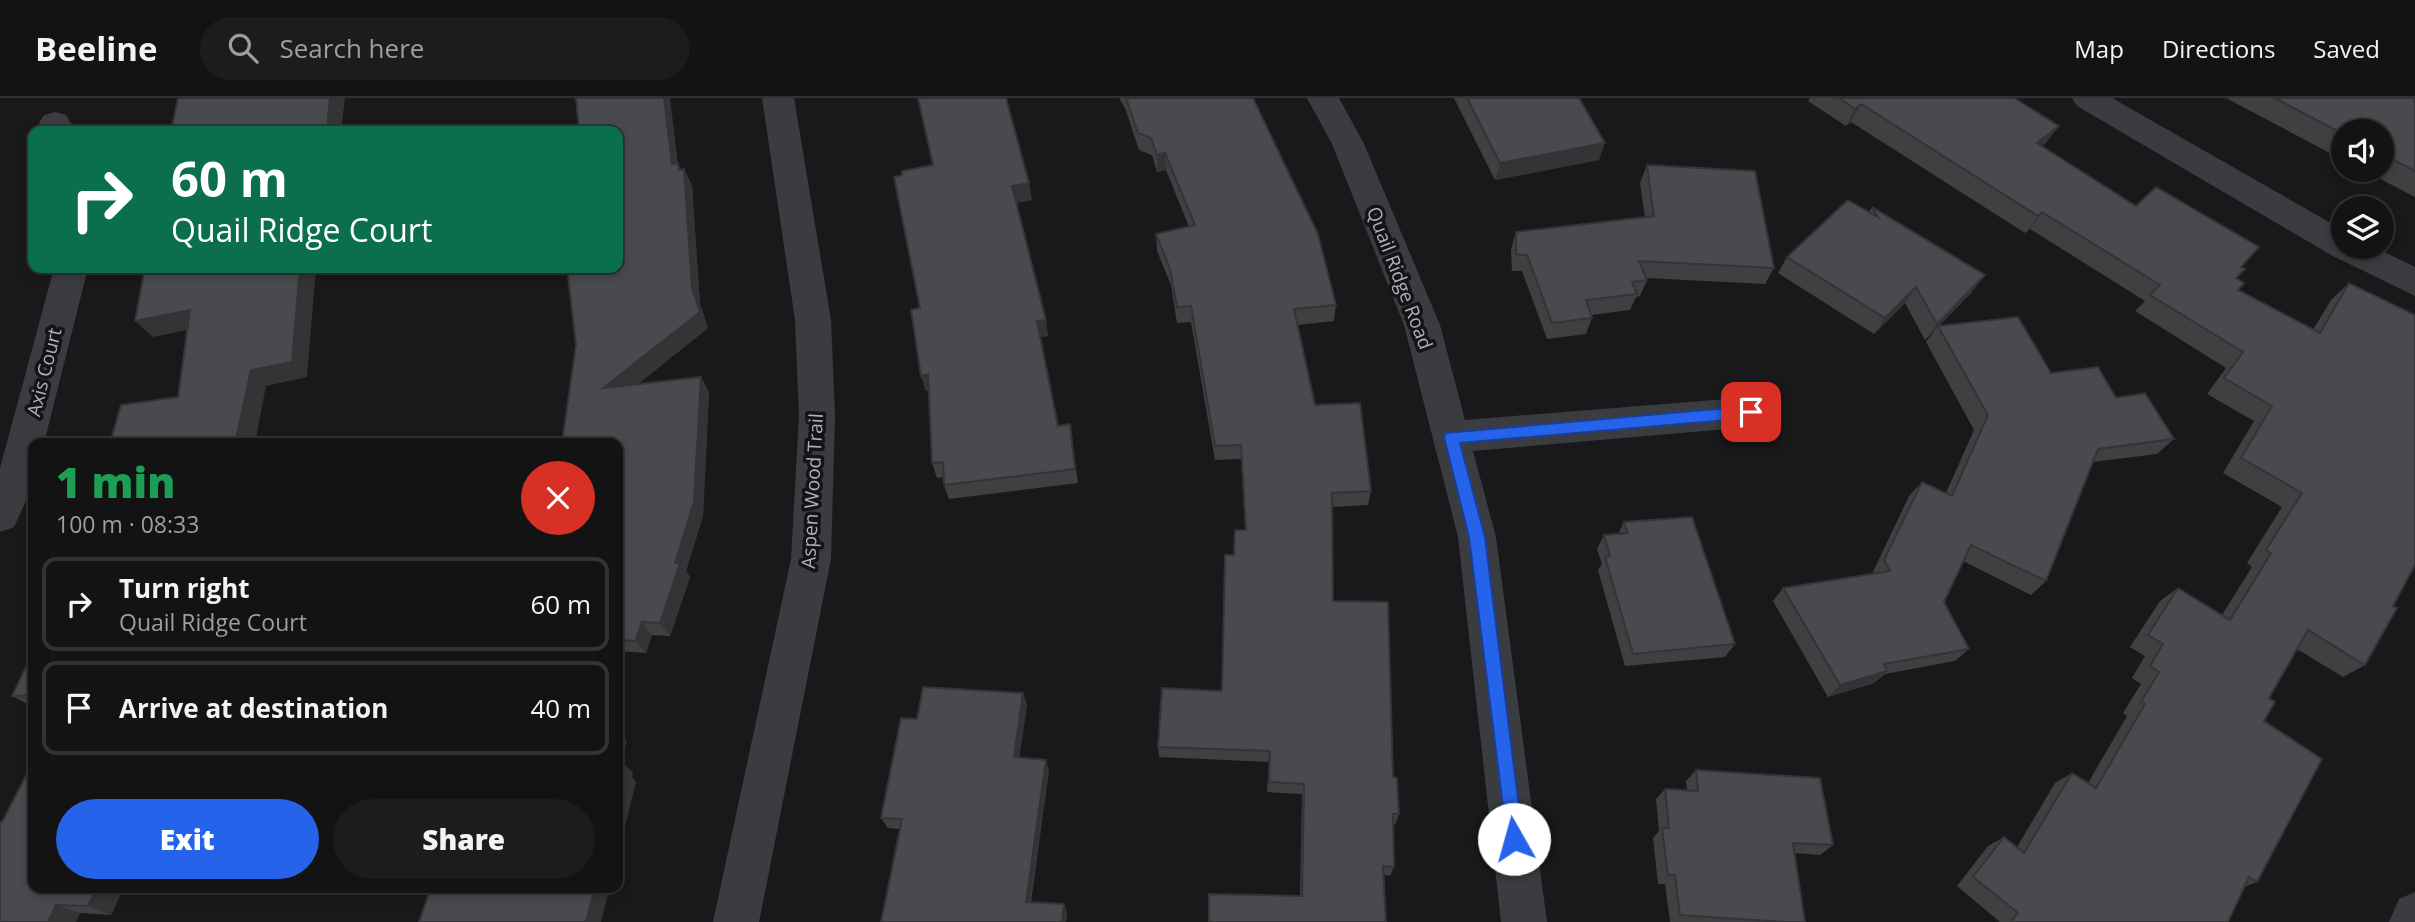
<!DOCTYPE html>
<meta charset="utf-8">
<style>
body{margin:0;font-family:"Open Sans",sans-serif;background:#1c1c1d;color:#f1f3f6;height:100vh;display:flex;flex-direction:column;font-size:26px;white-space:nowrap}
*{box-sizing:border-box;margin:0}
p{font-size:23px;color:#9d9ea0}
.icon{flex:none;width:38px;height:38px;fill:none;stroke:currentColor;stroke-width:2;stroke-linecap:round;stroke-linejoin:round}
.map{position:relative;flex:1;overflow:hidden}
.side{position:absolute;left:28px;top:340px;width:595px;height:455px;display:flex;flex-direction:column;background:#131314;border-radius:14px;box-shadow:0 4px 10px #0003,0 0 0 2px #323234}
.side>*{flex:none}
.top-card{position:absolute;left:28px;top:28px;width:595px;height:147px;border-radius:14px;box-shadow:0 4px 10px #0003,0 0 0 2px #323234;background:#0b6e4f;color:#fff;overflow:hidden}
.tools{position:absolute;left:2331px;top:21px;display:grid;gap:14px}
.tools a{display:grid;place-items:center;width:63px;height:63px;border-radius:50%;background:#131314;box-shadow:0 4px 10px #0003,0 0 0 2px #323234;font-size:35px}
.pin{position:absolute;display:grid;place-items:center;width:60px;height:60px;color:#fff;margin:-30px;border-radius:14px;box-shadow:0 4px 10px #0006}
.me{position:absolute;width:77px;margin:-38px;rotate:353deg;stroke-linejoin:round;filter:drop-shadow(0 0 5px #0008)}
.turn{display:flex;align-items:center;gap:24px;height:147px;padding:0 28px;font-size:32px}
.turn .icon{width:91px;height:91px;stroke-width:2.5}
.turn b{display:block;font-size:49px;line-height:60px}
.round{display:grid;place-items:center;flex:none;width:74px;height:74px;border-radius:37px;background:#1c1c1d}
.summary{display:flex;align-items:center;justify-content:space-between;height:119px;padding:0 28px}
h1{font-size:42px;font-weight:800;line-height:52px;color:#1e9e55}
.action{display:flex;gap:14px;margin-top:auto;padding:14px 28px}
.action a{flex:1;height:80px;border-radius:42px;background:#2563eb;color:#fff;font-size:28px;font-weight:800;line-height:80px;text-align:center}
.action a+a{background:#1c1c1d;color:#f1f3f6}
ul{padding:0;list-style:none}
li{display:flex;align-items:center;gap:21px;height:94px;margin:0 14px 10px;padding:0 14px;border:4px solid #323234;border-radius:14px}
li div{flex:1}
li b{display:block;font-size:26px}
li em{font-style:normal}
header{display:flex;align-items:center;gap:42px;box-sizing:border-box;height:98px;padding:0 35px;background:#131314;border-bottom:2px solid #323234}
header strong{font-size:33px}
nav{display:flex;gap:38px;margin-inline-start:auto;font-size:24px}
.search{width:490px;height:63px;background:#1c1c1d;display:flex;align-items:center;gap:18px;box-sizing:border-box;padding:0 24px;border-radius:38px;color:#9d9ea0;font-size:26px}
.map>svg:first-child{display:block}
.lines{fill:none;stroke-linecap:round;stroke-linejoin:round}
.minor{fill:#3b3c3f;fill-rule:evenodd}
.wall{fill:#3e4042}
.shaded-wall{fill:#323436}
.building{fill:#484a4d;stroke:#323436;stroke-width:2}
.route{fill:#2563eb;stroke:#184099;stroke-width:2}
.labels{text-anchor:middle;stroke-width:7;stroke-linejoin:round;paint-order:stroke}
.street-label{font-size:19px;fill:#adb3b9;stroke:#141416}
</style>
<header>
<strong>Beeline</strong>
<div class="search"><svg class="icon" aria-label="search" viewBox="0 0 24 24"><circle cx="10" cy="10" r="6"/><path d="M15 15l6 6"/></svg>Search here</div>
<nav><a>Map</a><a>Directions</a><a>Saved</a></nav>
</header>
<div class="map">
<svg width="2415" height="824" viewBox="0 0 2415 824">
<rect width="100%" height="100%" fill="#19191b"/>
<g class="lines">
<!-- minor -->
<path class="minor" d="M762,0H794L831,222L835,318L831,461L759,824H713L791,461L799,318L795,222Z
M1307,0H1339L1364,46L1440,227L1465,322L1751,299L1764,303L1769,314L1764,325L1751,329L1473,353L1496,439L1547,824H1501L1458,439L1404,227L1332,46Z
M2072,0H2112L2343,132V149H2374L2415,169V198L2331,157L2077,8Z
M55,14L66,17L75,33H43L39,25L44,17Z
M54,170H88L44,345H33V388L14,429L0,434V370Z
M2415,794V824H2389L2399,801Z"/>
</g>
<!-- wall -->
<path class="wall" d="M1119,0H1253L1336,207L1334,223L1297,227L1315,307L1371,393L1368,407L1332,409L1333,503L1393,679L1399,716L1395,726H1393L1394,769L1390,778L1384,777L1300,797L1302,696L1267,694L1269,664L1159,659L1158,649L1222,593L1234,457L1245,432L1241,361L1215,362L1191,224L1177,225L1171,187L1157,153L1156,136L1189,129L1166,72L1157,74L1152,57L1139,52L1125,10Z
M1454,0H1579L1599,62L1495,82Z
M1810,0H2014L2046,45L2042,48L2136,108L2241,169L2236,180L2238,192L2313,232L2331,202L2349,185L2393,508L2365,567L2343,579L2297,551L2269,600L2264,623L2257,784L2244,789L2228,824H2000L1957,788L1988,748L2004,739L2017,749L2055,685L2072,675L2088,685L2127,618L2123,615L2141,586L2132,580L2145,558L2130,549L2160,503L2178,490L2222,517L2252,469L2247,465L2282,409L2223,375L2254,323L2207,296L2226,270L2135,213L2145,203L2030,131L2025,135L1851,24L1846,28L1808,3Z
M2226,0H2412L2415,1V99L2363,72H2382V33H2343V62Z
M678,65L681,72L684,71L692,88L700,206L708,230L638,286L709,294L703,418L686,473L690,479L670,538L652,537L646,555L618,553V345Z
M1647,67L1774,170L1765,186L1646,180L1647,182L1640,198L1636,199L1630,212L1591,217L1592,220L1586,236L1547,241L1522,173H1512L1511,151L1516,134L1645,119L1640,85Z
M902,77L1032,102L1016,105L1048,238L1040,239L1058,328L1072,341L1078,385L949,401L944,387V379L937,380L932,365L929,293H926L921,278L920,210Z
M1872,109L1972,194L1939,228L2051,275L2116,300L2174,341L2157,356L2093,364L2046,483L2031,497L1963,463L1944,504L1969,551L1955,563L1885,576L1874,585L1828,599L1773,503L1783,490L1872,476L1909,398L1922,384L1946,395L1974,332L1926,244L1935,232L1925,242L1905,205L1874,236L1778,175L1787,159L1869,114Z
M1624,424L1735,546L1725,559L1625,568L1598,472L1602,466L1597,451L1604,437L1618,436Z
M33,554V609L12,598Z
M1023,595L1027,607L1019,659L1049,672L1031,804L1067,814L1066,824L900,731L888,730L881,720L917,621Z
M1696,672L1833,747L1820,757L1795,755L1805,824H1670L1665,786H1658L1653,740L1659,733L1656,701L1665,691L1687,692L1686,683Z
M2,724L33,789H124L111,817L80,815L76,824H0Z"/>
<!-- shaded-wall -->
<path class="shaded-wall" d="M330,0H345L341,33H327Z
M664,0H670L680,83L672,66Z
M1861,6L1851,24L1846,28L1855,11Z
M2059,28L2046,45L2025,62L2037,45Z
M1605,45L1599,62L1495,82L1500,65Z
M1165,55L1166,72L1157,74V57Z
M678,65L684,78V71L692,88L700,206L708,230L613,305L603,290L679,72Z
M1029,85L1032,102L1015,105L1012,88Z
M2042,114L2030,131L2025,135L2038,118Z
M300,170H316L307,279L266,288L255,345H235L251,272Z
M1985,177L1972,194L1925,242L1937,226Z
M1916,189L1905,205L1874,236L1885,220Z
M190,212L207,228L153,239L135,223Z
M1046,222L1048,238L1039,239L1037,223Z
M928,276L933,292L926,293L921,278Z
M701,279L709,294L703,418L686,473L690,479L670,538L660,525Z
M642,524L652,537L646,555L635,543Z
M1887,573L1874,585L1828,599L1840,587Z
M1023,595L1027,607L1018,669L1014,659Z
M618,634L627,643L618,673Z
M1046,662L1049,672L1029,812L1026,804Z
M621,664L633,674L632,679L636,684L618,757V700L619,673Z
M97,789H124L111,817L88,808Z
M595,789H610L601,824H586Z
M1064,806L1067,814L1066,824H1062Z
M56,807L80,815L76,824H48Z"/>
<!-- building -->
<path class="building" d="M178,0H330L327,33H171Z
M576,0H664L672,66L678,65L679,72L684,71L692,190L700,214L603,290L701,279L694,404L675,465H680L660,525L642,524L635,543L618,542V345H562L576,247L567,170H618V33H579Z
M918,0H1006L1029,85L1012,88L1046,222L1037,223L1058,328L1070,326L1075,371L944,387L943,364L932,365L928,276L921,278L911,212L920,210L894,79L902,77V73L933,67Z
M1126,0H1253L1318,136L1336,207L1294,211L1315,307L1360,305L1371,393L1332,395L1333,503L1388,504L1393,679L1397,680L1399,716H1393L1394,769L1383,768L1386,824H1209V796L1302,798L1304,686L1269,684L1270,653L1158,649L1162,590L1222,593L1225,457H1234L1235,432H1246L1241,347L1215,348L1191,208L1177,209L1170,171L1156,136L1195,127L1165,55L1157,57L1151,40L1138,35Z
M1467,0H1579L1605,45L1500,65Z
M1839,0H2014L2059,28L2037,45L2136,108L2156,89L2259,149L2241,169L2245,171L2236,180L2244,185L2238,192L2320,235L2349,185L2415,217V467L2393,508L2397,510L2365,567L2308,532L2269,600L2275,604L2264,623L2322,661L2257,784L2249,779L2228,824H2011L2018,815L1973,779L2004,739L2024,755L2072,675L2096,690L2145,606L2141,604L2159,574L2150,568L2163,546L2148,537L2178,490L2230,522L2271,455L2266,452L2302,395L2241,360L2272,308L2224,280L2243,254L2150,197L2160,187L2042,114L2038,118L1861,6L1855,11Z
M2275,0H2412L2415,1V73L2382,56V33H2343V36Z
M1647,67L1755,73L1774,170L1639,163L1647,182L1632,184L1637,196L1586,202L1592,220L1552,225L1527,157L1516,156V134L1654,118Z
M1848,102L1878,119L1872,109L1985,177L1937,226L1916,189L1885,220L1787,159Z
M145,170H300L292,264L251,272L235,345H110L121,307L178,299L190,212L135,223Z
M2018,219L2051,275L2098,269L2116,300L2145,295L2174,341L2098,351L2046,483L1971,447L1944,504L1969,551L1884,566L1887,573L1840,587L1783,490L1890,473L1884,462L1922,384L1952,398L1988,317L1938,228Z
M1692,419L1735,546L1633,556L1605,459L1610,458L1604,437L1628,435L1624,424Z
M33,554V597L12,598Z
M923,589L1023,595L1014,659L1046,662L1026,804L1064,806L1062,824H881L902,721L881,720L901,620L917,621Z
M33,664V789H97L88,808L56,807L48,824H0V724H2Z
M618,664H621L619,673H625L618,700Z
M1696,672L1820,680L1833,747L1793,745L1805,824H1784L1680,817L1675,777H1668L1662,730H1669L1665,691L1698,693Z
M431,789H595L586,824H419Z"/>
<!-- route -->
<path class="route" d="M1751,308L1758,314L1751,320L1460,345L1485,439L1523,741L1521,748L1514,751L1508,748L1469,439L1444,339L1446,335Z"/>
<g class="labels">
<!-- street labels -->
<g class="street-label">
<text transform="translate(1400 180) rotate(69)" y="7">Quail Ridge Road</text>
<text transform="translate(44 274) rotate(-76)" y="7">Axis Court</text>
<text transform="translate(812 393) rotate(-87)" y="7">Aspen Wood Trail</text>
</g>
</g>
</svg>
<div class="tools">
<a><svg class="icon" aria-label="sound" viewBox="0 0 24 24"><path d="M4 9h4l5-4v14l-5-4H4zM17 9q2 3 0 6"/></svg></a>
<a><svg class="icon" aria-label="layers" viewBox="0 0 24 24"><path d="M12 4l9 5-9 5-9-5zM3 14l9 5 9-5"/></svg></a>
</div>
<div class="pin" style="left:1751px;top:314px;background:#d93025"><svg class="icon" aria-label="arrive" viewBox="0 0 24 24"><path d="M6 21V4h12l-3 4 3 4H6"/></svg></div>
<svg class="me" style="left:1514px;top:741px" viewBox="-20 -20 40 40"><circle r="19" fill="#fff"/><path d="M0-13L10 11 0 6-10 11z" fill="#2563eb"/></svg>
<div class="top-card">
<div class="turn"><svg class="icon" aria-label="right" viewBox="0 0 24 24"><path d="M7 20v-9h11M14 6l5 5-5 5"/></svg><div><b>60 m</b>Quail Ridge Court</div></div>
</div>
<section class="side">
<div class="summary"><div><h1>1 min</h1><p>100 m · 08:33</p></div><a class="round" style="background:#d93025;color:#fff"><svg class="icon" aria-label="close" viewBox="0 0 24 24"><path d="M6 6l12 12M18 6L6 18"/></svg></a></div>
<ul>
<li><svg class="icon" aria-label="right" viewBox="0 0 24 24"><path d="M7 20v-9h11M14 6l5 5-5 5"/></svg><div><b>Turn right</b><p>Quail Ridge Court</p></div><em>60 m</em></li>
<li><svg class="icon" aria-label="arrive" viewBox="0 0 24 24"><path d="M6 21V4h12l-3 4 3 4H6"/></svg><div><b>Arrive at destination</b></div><em>40 m</em></li>
</ul>
<div class="action"><a>Exit</a><a>Share</a></div>
</section>
</div>
